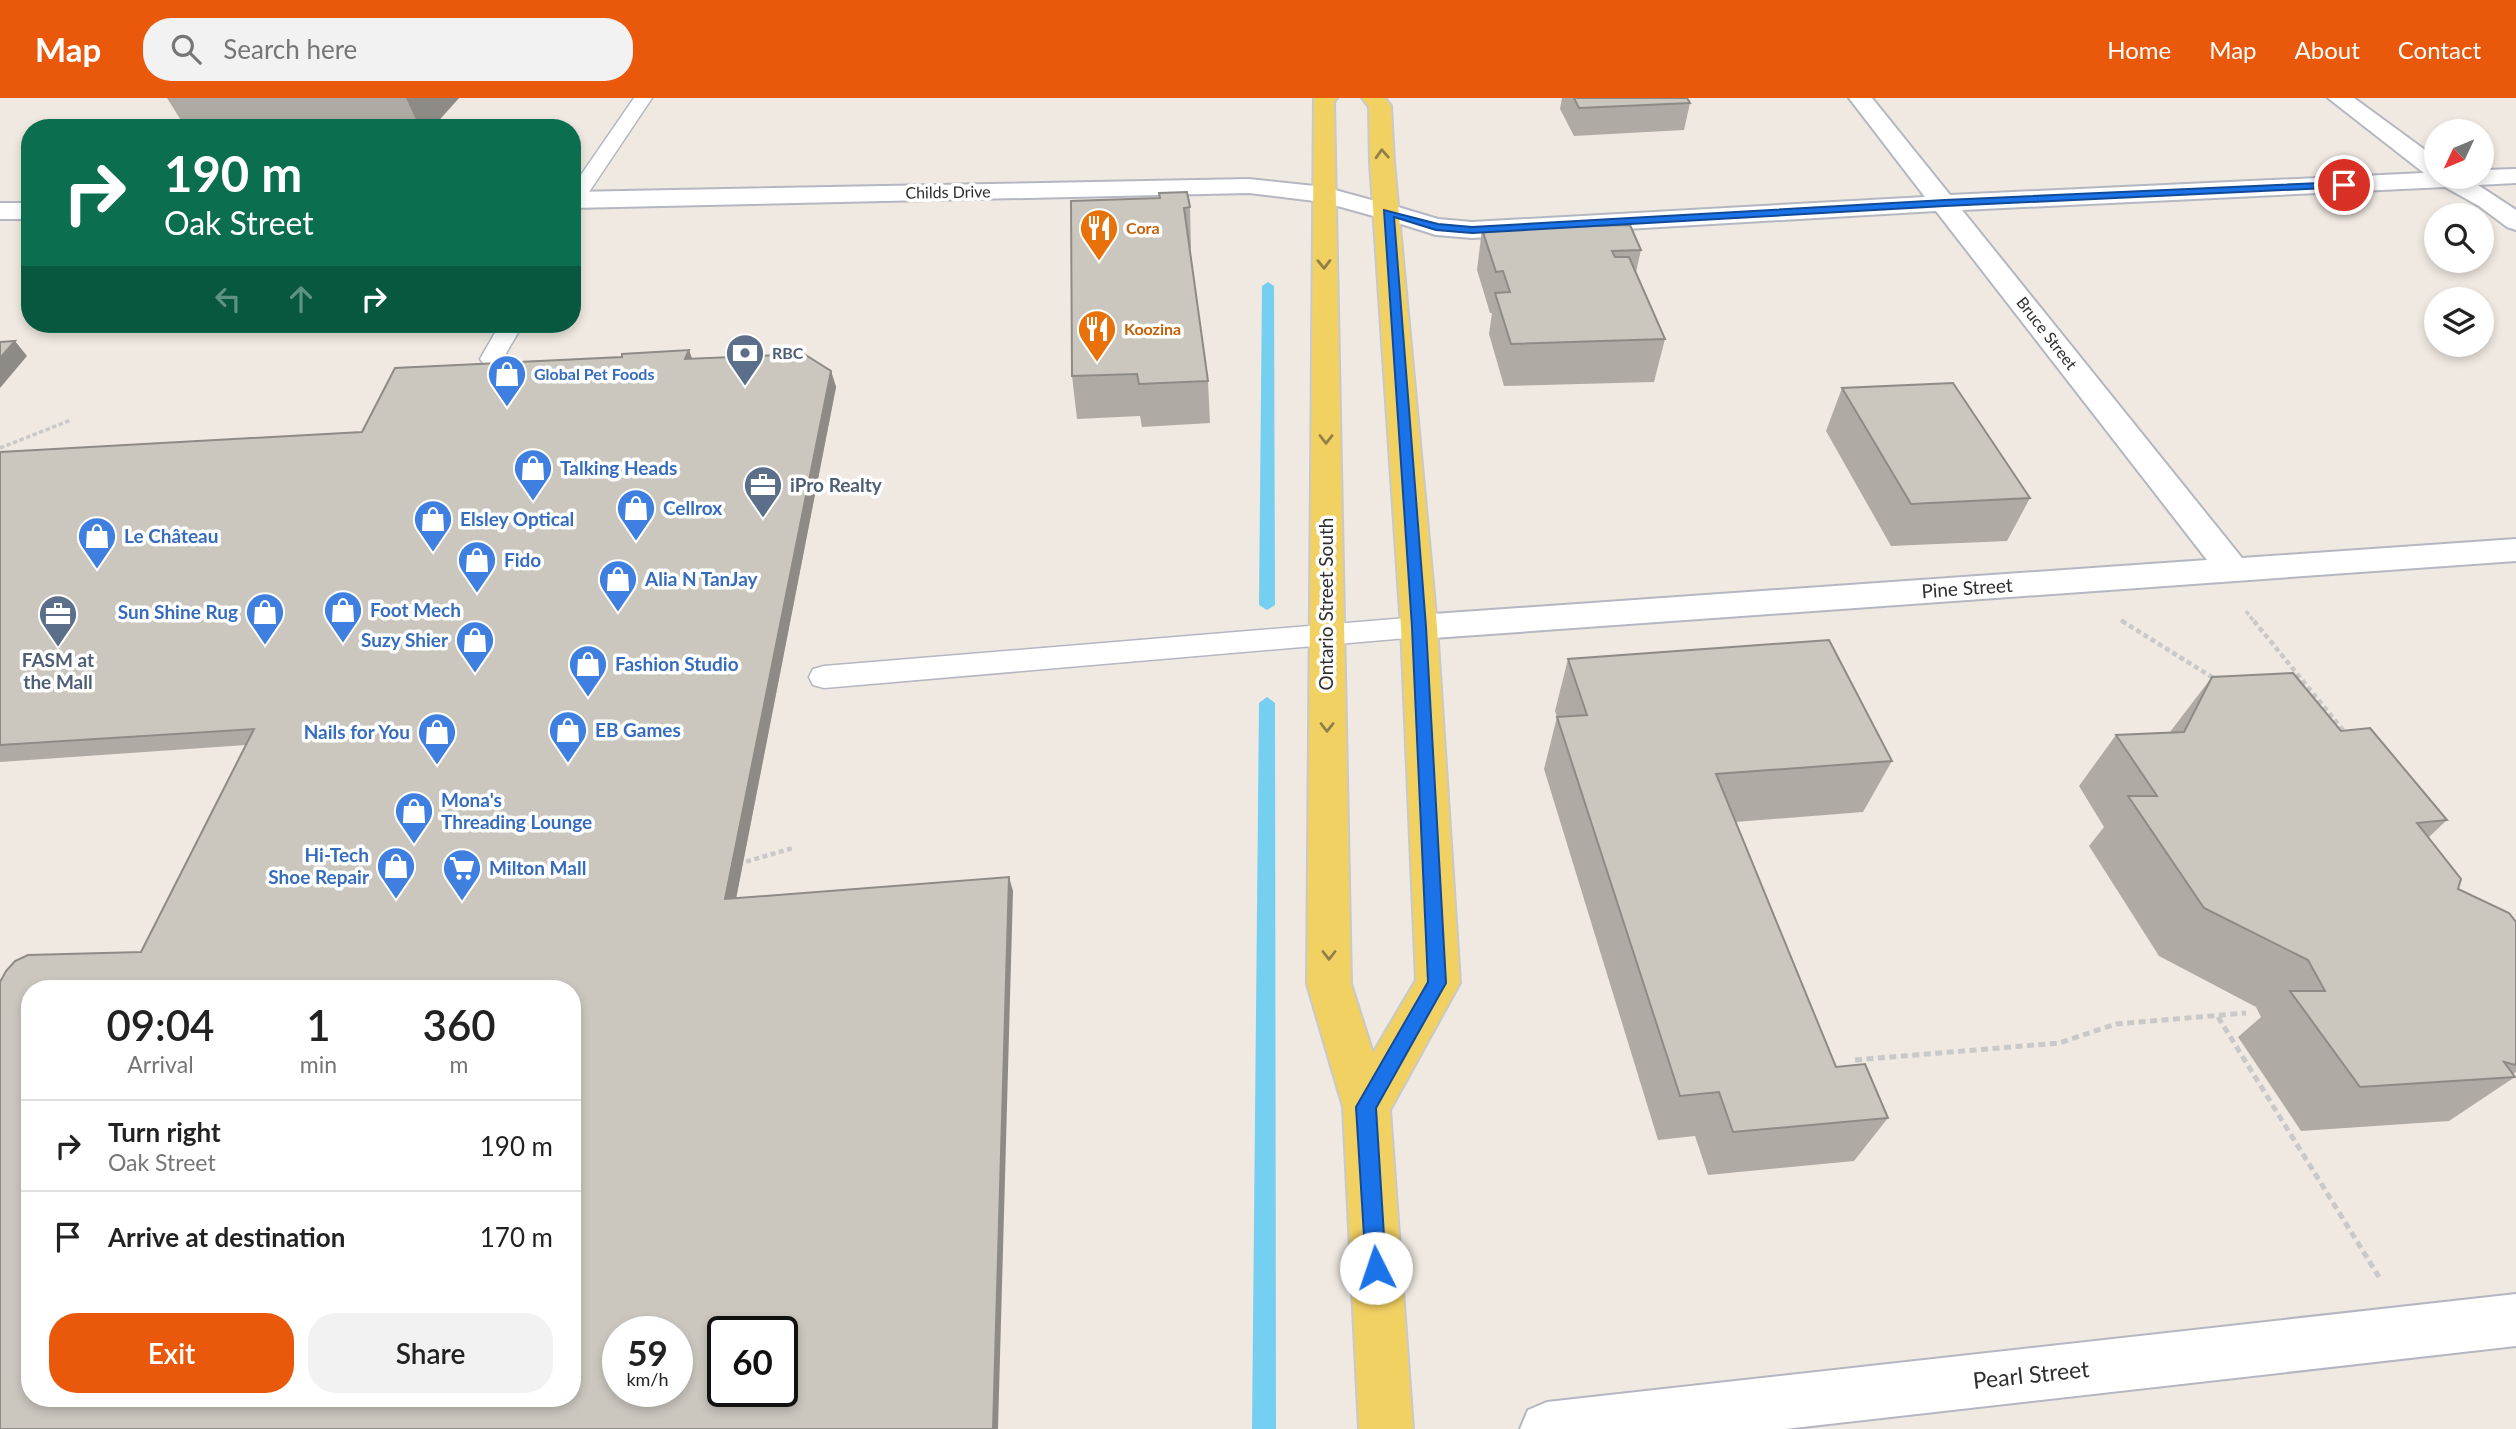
<!DOCTYPE html>
<meta charset="utf-8">
<style>
body{margin:0;font-family:Lato,sans-serif;background:#f2f2f2;color:#222;height:100vh;display:flex;flex-direction:column;font-size:26px;white-space:nowrap}
*{box-sizing:border-box;margin:0}
p{font-size:23px;color:#767676}
.icon{flex:none;width:38px;height:38px;fill:none;stroke:currentColor;stroke-width:2;stroke-linecap:round;stroke-linejoin:round}
.map{position:relative;flex:1;overflow:hidden}
.side{position:absolute;left:21px;top:882px;width:560px;height:427px;display:flex;flex-direction:column;background:#fff;border-radius:28px;box-shadow:0 4px 10px #0003}
.side>*{flex:none}
.hud{position:absolute;left:21px;top:21px;width:560px;height:214px;border-radius:28px;box-shadow:0 4px 10px #0003;background:#0b6e4f;color:#fff;overflow:hidden}
.needle{width:46px;rotate:226deg}
.fabs{position:absolute;left:2424px;top:21px;display:grid;gap:14px}
.fabs a{display:grid;place-items:center;width:70px;height:70px;border-radius:50%;background:#fff;box-shadow:0 4px 10px #0003;font-size:35px}
.speed{position:absolute;left:602px;top:1218px;display:flex;gap:14px;font-size:35px;font-weight:700;text-align:center}
.speed>*{display:grid;place-content:center;width:91px;height:91px;border-radius:50%;background:#fff;box-shadow:0 4px 10px #0003;line-height:1}
.speed small{font-size:18px;font-weight:400}
.speed .limit{border:4px solid #111;border-radius:10px;background:#fff;color:#111}
.pin{position:absolute;display:grid;place-items:center;width:60px;height:60px;color:#fff;margin:-30px;border:4px solid #fff;border-radius:50%;box-shadow:0 2px 7px #0007}
.me{position:absolute;width:77px;margin:-38px;rotate:356deg;stroke-linejoin:round;filter:drop-shadow(0 0 5px #0008)}
.turn{display:flex;align-items:center;gap:24px;height:147px;padding:0 28px;font-size:32px}
.turn .icon{width:91px;height:91px;stroke-width:2.5}
.turn b{display:block;font-size:49px;line-height:60px}
.lanes{display:flex;align-items:center;height:66px;padding:0 28px;background:#0003;justify-content:center;gap:35px;direction:ltr}
.lanes .off{opacity:.35}
.eta{display:flex;justify-content:space-evenly;align-items:center;height:119px;text-align:center}
.eta b{font-size:42px;font-weight:600;line-height:49px}
.primary-button{display:flex;gap:14px;margin-top:auto;padding:14px 28px}
.primary-button a{flex:1;height:80px;border-radius:28px;background:#ea580c;color:#fff;font-size:28px;font-weight:600;line-height:80px;text-align:center}
.primary-button a+a{background:#f2f2f2;color:#222}
ul{padding:0;list-style:none}
li{display:flex;align-items:center;gap:21px;height:91px;padding:0 28px;border-top:2px solid #e0e0e0}
li div{flex:1}
li b{display:block;font-size:26px}
li em{font-style:normal}
header{display:flex;align-items:center;gap:42px;box-sizing:border-box;height:98px;padding:0 35px;background:#ea580c;color:#fff}
header strong{font-size:33px}
nav{display:flex;gap:38px;margin-inline-start:auto;font-size:24px}
.search{width:490px;height:63px;background:#f2f2f2;display:flex;align-items:center;gap:18px;box-sizing:border-box;padding:0 24px;border-radius:28px;color:#767676;font-size:26px}
.map>svg:first-child{display:block}
.lines{fill:none;stroke-linecap:round;stroke-linejoin:round}
.stream{fill:#75cff0;fill-rule:evenodd}
.service-casing{stroke:#b4b7c1;stroke-width:3}
.minor-casing{stroke:#b4b7c1;stroke-width:4}
.tertiary-casing{stroke:#b4b7c1;stroke-width:4}
.primary-casing{stroke:#c9c9c9;stroke-width:4}
.path-far2{stroke:#c9c9c9;stroke-width:3.5;stroke-dasharray:4.5 2.5;stroke-linecap:butt}
.path-far1{stroke:#c9c9c9;stroke-width:4.5;stroke-dasharray:5 3.5;stroke-linecap:butt}
.path{stroke:#c9c9c9;stroke-width:5;stroke-dasharray:7 4.5;stroke-linecap:butt}
.service{fill:#fff;fill-rule:evenodd}
.minor{fill:#fff;fill-rule:evenodd}
.tertiary{fill:#fff;fill-rule:evenodd}
.primary{fill:#f2d163;fill-rule:evenodd}
.wall{fill:#afaba4}
.shaded-wall{fill:#8e8b86}
.building{fill:#cbc7bf;stroke:#8e8b86;stroke-width:2;fill-rule:evenodd}
.oneway{stroke:#908048}
.route{fill:#1a73e8;stroke:#114b97;stroke-width:2}
.labels{text-anchor:middle;stroke-width:7;stroke-linejoin:round;paint-order:stroke}
.far-street-label{font-size:16px;fill:#2e2e2e;stroke:#fff}
.far-food-label{font-size:16px;font-weight:bold;fill:#c56008;stroke:#fff;text-anchor:start}
.far-service-label{font-size:16px;font-weight:bold;fill:#4e5e75;stroke:#fff;text-anchor:start}
.far-shop-label{font-size:16px;font-weight:bold;fill:#366cbe;stroke:#fff;text-anchor:start}
.shop-label{font-size:19px;font-weight:bold;fill:#366cbe;stroke:#fff;text-anchor:start}
.service-label{font-size:19px;font-weight:bold;fill:#4e5e75;stroke:#fff;text-anchor:start}
.street-label{font-size:19px;fill:#2e2e2e;stroke:#fff}
.near-street-label{font-size:23px;fill:#2e2e2e;stroke:#fff}
</style>
<header>
<strong>Map</strong>
<div class="search"><svg class="icon" aria-label="search" viewBox="0 0 24 24"><circle cx="10" cy="10" r="6"/><path d="M15 15l6 6"/></svg>Search here</div>
<nav><a>Home</a><a>Map</a><a>About</a><a>Contact</a></nav>
</header>
<div class="map">
<svg width="2516" height="1331" viewBox="0 0 2516 1331">
<rect width="100%" height="100%" fill="#efe9e1"/>
<g class="lines">
<!-- stream -->
<path class="stream" d="M1268,184L1274,188L1275,507L1267,512L1259,507L1262,188Z
M1267,599L1275,605L1276,1331H1252L1259,605Z"/>
<!-- service casing -->
<g class="service-casing">
<path id="service" d="M634,0H652L579,109L572,111V90Z
M500,226H523L500,266H484L480,261Z
M1419,519L1429,522L1433,529L1429,536L1419,539L824,590L813,587L809,579L813,571L824,568Z"/>
</g>
<!-- minor casing -->
<g class="minor-casing">
<path id="minor" d="M1849,0H1872L1950,97L2424,75L2328,0H2354L2436,60V79H2482V72L2516,71V85L2478,87L2516,112V132L2507,129L2479,108L2445,89L1962,112L2242,460L2516,441V463L1419,541L1407,538L1401,529L1407,520L1419,517L2207,462L1936,113L1472,140L1436,137L1379,119L1375,114L1379,109L1388,106L1438,121L1472,124L1925,99Z
M2516,1196V1248L1785,1331H1520L1528,1312L1547,1304Z"/>
</g>
<!-- tertiary casing -->
<g class="tertiary-casing">
<path id="tertiary" d="M1249,81L1324,89L1397,109L1401,114L1397,119L1388,122L1323,104L1249,95L572,110V94Z
M0,105H30V121H0Z"/>
</g>
<!-- primary casing -->
<g class="primary-casing">
<path id="primary" d="M1314,0H1337L1334,4L1351,886L1373,955L1416,882L1401,529L1370,64L1369,9L1362,0H1385L1391,8L1394,64L1437,529L1460,885L1390,1012L1413,1331H1359L1343,1009L1307,886Z"/>
</g>
<!-- path-far2 -->
<path class="path-far2" d="M0,350L71,322
M2246,513L2255,525
M2121,522L2125,525"/>
<!-- path-far1 -->
<path class="path-far1" d="M2122,523L2215,581
M2254,523L2347,637
M738,766L793,750"/>
<!-- path -->
<path class="path" d="M2218,919L2379,1179
M1855,962L2059,945L2116,926L2246,915"/>
<!-- service -->
<use href="#service" class="service"/>
<!-- minor -->
<use href="#minor" class="minor"/>
<!-- tertiary -->
<use href="#tertiary" class="tertiary"/>
<!-- primary -->
<use href="#primary" class="primary"/>
</g>
<!-- wall -->
<path class="wall" d="M167,0H459L432,30H377L376,26L182,24Z
M1562,0H1687L1690,5L1684,32L1574,38L1560,11Z
M1071,103L1190,109L1191,150L1190,151L1208,283L1210,325L1142,329L1140,318L1077,321L1072,278Z
M1482,131L1641,152L1636,174L1665,241L1654,284L1504,288L1489,236L1492,215H1490L1477,172Z
M692,260L831,273L836,289L736,801L1013,793L141,854L246,647L0,664V354L362,334Z
M1842,290L2030,400L2007,443L1891,448L1826,333Z
M1568,561L1892,663L1863,714L1735,724L1836,969L1888,1020L1854,1063L1708,1077L1695,1038L1658,1042L1544,671L1557,619L1555,613Z
M2212,579L2341,633L2447,722L2428,740L2458,791L2516,824V974L2513,976L2515,979L2449,1023L2301,1033L2238,939L2261,919L2256,909L2159,858L2089,748L2104,729L2079,688L2116,637L2170,634Z"/>
<!-- shaded-wall -->
<path class="shaded-wall" d="M406,0H459L432,30H420Z
M15,243L27,258L0,290V260Z
M689,252L695,268L685,261Z
M831,273L836,289L733,816L725,801Z
M1009,779L1013,793L998,1331H993Z"/>
<!-- building -->
<path class="building" d="M1574,0H1687L1690,5L1579,10Z
M1187,94L1190,109L1184,110L1208,283L1139,286L1137,276L1072,278L1071,103L1160,100L1159,95Z
M1630,127L1641,152L1612,153L1615,159H1629L1665,241L1511,246L1495,195L1510,194L1503,173L1496,174L1482,131Z
M15,243L0,260V244Z
M689,252L685,261L804,256L831,273L725,801L1009,779L993,1331H0V884L6,873L15,863L28,857L141,854L254,631L0,647V354L362,334L395,270L622,259V256ZM30,891H572V1300H30ZM618,1234H677V1293H618ZM723,1234H782V1293H723Z
M1953,285L2030,400L1911,406L1842,290Z
M1829,542L1892,663L1716,676L1836,969L1865,966L1888,1020L1733,1034L1719,994L1680,998L1557,619L1587,617L1568,561Z
M2293,575L2341,633L2370,630L2447,722L2417,725L2461,781L2458,791L2509,815L2516,824V967L2504,964L2515,979L2360,989L2290,893H2325L2308,862L2204,810L2128,698H2157L2116,637L2184,634L2212,579Z"/>
<!-- one-way arrows -->
<defs><path id="oneway-chevron" d="M-2-3.5L2.5 0L-2 3.5" fill="none" stroke-width="1.6" stroke-linecap="round" stroke-linejoin="round" transform="scale(1.75)"/></defs>
<g class="oneway">
<use href="#oneway-chevron" transform="translate(1382 56) rotate(-93)"/>
<use href="#oneway-chevron" transform="translate(1324 166) rotate(89)"/>
<use href="#oneway-chevron" transform="translate(1326 341) rotate(90)"/>
<use href="#oneway-chevron" transform="translate(1327 629) rotate(90)"/>
<use href="#oneway-chevron" transform="translate(1329 857) rotate(90)"/>
</g>
<!-- route -->
<path class="route" d="M2344,84L2347,85V89L1945,108L1472,135L1436,132L1394,119L1426,529L1446,885L1376,1010L1386,1170L1383,1177L1376,1180L1369,1177L1366,1170L1356,1009L1428,884L1412,529L1384,112L1438,126L1472,129L1945,102Z"/>
<!-- icons -->
<defs>
<g id="restaurant-pin" transform="scale(2.0125)"><path d="M0 17L-7.5 6A9.5 9.5 0 1 1 7.5 6Z" fill="#e8710a" stroke="#fff"/><path d="M-5-6h1v4h1v-4h1v4h1v-4h1v5L-1.5 .5V6h-2V.5L-5-1ZM5-6V6H3V1.5H1.5Q1.5-4 5-6Z" fill="#fff"/></g>
<g id="bank-pin" transform="scale(2.0125)"><path d="M0 17L-7.5 6A9.5 9.5 0 1 1 7.5 6Z" fill="#5c6f8a" stroke="#fff"/><path d="M-6-4H6V4H-6ZM0-2.3a2.3 2.3 0 1 0 0 4.6a2.3 2.3 0 1 0 0-4.6Z" fill="#fff"/></g>
<g id="shop-pin" transform="scale(2.0125)"><path d="M0 17L-7.5 6A9.5 9.5 0 1 1 7.5 6Z" fill="#3f7fe0" stroke="#fff"/><path d="M-5-2.5h2.3a2.7 3.5 0 0 1 5.4 0H5L5.5 6h-11ZM-1.5-2.5h3a1.5 2.3 0 0 0-3 0Z" fill="#fff"/></g>
<g id="office-pin" transform="scale(2.0125)"><path d="M0 17L-7.5 6A9.5 9.5 0 1 1 7.5 6Z" fill="#5c6f8a" stroke="#fff"/><path d="M-6-3h4V-5.5h4V-3h4V5H-6ZM-1-4.5V-3h2v-1.5ZM-6 0V1H6V0Z" fill="#fff"/></g>
<g id="supermarket-pin" transform="scale(2.0125)"><path d="M0 17L-7.5 6A9.5 9.5 0 1 1 7.5 6Z" fill="#3f7fe0" stroke="#fff"/><path d="M-6-5.5h2.5l.6 2H6L4.5 2H-2.5L-4.4-4H-6ZM-1.5 3.2a1.3 1.3 0 1 0 .1 0ZM3 3.2a1.3 1.3 0 1 0 .1 0Z" fill="#fff"/></g>
</defs>
<g fill-rule="evenodd">
<use href="#restaurant-pin" x="1099" y="130"/>
<use href="#restaurant-pin" x="1097" y="231"/>
<use href="#bank-pin" x="745" y="255"/>
<use href="#shop-pin" x="507" y="276"/>
<use href="#shop-pin" x="533" y="370"/>
<use href="#office-pin" x="763" y="387"/>
<use href="#shop-pin" x="636" y="410"/>
<use href="#shop-pin" x="433" y="421"/>
<use href="#shop-pin" x="97" y="438"/>
<use href="#shop-pin" x="477" y="462"/>
<use href="#shop-pin" x="618" y="481"/>
<use href="#shop-pin" x="343" y="512"/>
<use href="#shop-pin" x="265" y="514"/>
<use href="#office-pin" x="58" y="516"/>
<use href="#shop-pin" x="475" y="542"/>
<use href="#shop-pin" x="588" y="566"/>
<use href="#shop-pin" x="568" y="632"/>
<use href="#shop-pin" x="437" y="634"/>
<use href="#shop-pin" x="414" y="713"/>
<use href="#shop-pin" x="396" y="768"/>
<use href="#supermarket-pin" x="462" y="770"/>
</g>
<g class="labels">
<!-- far-street labels -->
<g class="far-street-label">
<text transform="translate(948 94) rotate(-1)" y="6">Childs Drive</text>
<text transform="translate(2047 235) rotate(52)" y="6">Bruce Street</text>
</g>
<!-- far-food labels -->
<g class="far-food-label">
<text x="1126" y="136">Cora</text>
<text x="1124" y="237">Koozina</text>
</g>
<!-- far-service labels -->
<g class="far-service-label">
<text x="772" y="261">RBC</text>
</g>
<!-- far-shop labels -->
<g class="far-shop-label">
<text x="534" y="282">Global Pet Foods</text>
</g>
<!-- shop labels -->
<g class="shop-label">
<text x="560" y="377">Talking Heads</text>
<text x="663" y="417">Cellrox</text>
<text x="460" y="428">Elsley Optical</text>
<text x="124" y="445">Le Château</text>
<text x="504" y="469">Fido</text>
<text x="645" y="488">Alia N TanJay</text>
<text x="370" y="519">Foot Mech</text>
<text x="238" y="521" text-anchor="end">Sun Shine Rug</text>
<text x="448" y="549" text-anchor="end">Suzy Shier</text>
<text x="615" y="573">Fashion Studio</text>
<text x="595" y="639">EB Games</text>
<text x="410" y="641" text-anchor="end">Nails for You</text>
<text x="441" y="709">Mona's<tspan x="441" dy="22">Threading Lounge</tspan></text>
<text x="369" y="764" text-anchor="end">Hi-Tech<tspan x="369" dy="22">Shoe Repair</tspan></text>
<text x="489" y="777">Milton Mall</text>
</g>
<!-- service labels -->
<g class="service-label">
<text x="790" y="394">iPro Realty</text>
<text x="58" y="569" text-anchor="middle">FASM at<tspan x="58" dy="22">the Mall</tspan></text>
</g>
<!-- street labels -->
<g class="street-label">
<text transform="translate(1967 490) rotate(-4)" y="7">Pine Street</text>
<text transform="translate(1326 506) rotate(-90)" y="7">Ontario Street South</text>
</g>
<!-- near-street labels -->
<g class="near-street-label">
<text transform="translate(2031 1277) rotate(-6)" y="8">Pearl Street</text>
</g>
</g>
</svg>
<div class="fabs">
<a><svg class="needle" viewBox="-14 -14 28 28"><path d="M0-13l5 13h-10z" fill="#e53935"/><path d="M0 13l5-13h-10z" fill="#767676"/></svg></a>
<a><svg class="icon" aria-label="search" viewBox="0 0 24 24"><circle cx="10" cy="10" r="6"/><path d="M15 15l6 6"/></svg></a>
<a><svg class="icon" aria-label="layers" viewBox="0 0 24 24"><path d="M12 4l9 5-9 5-9-5zM3 14l9 5 9-5"/></svg></a>
</div>
<div class="speed"><div>59<small>km/h</small></div><div class="limit">60</div></div>
<div class="pin" style="left:2344px;top:87px;background:#d93025"><svg class="icon" aria-label="arrive" viewBox="0 0 24 24"><path d="M6 21V4h12l-3 4 3 4H6"/></svg></div>
<svg class="me" style="left:1376px;top:1170px" viewBox="-20 -20 40 40"><circle r="19" fill="#fff"/><path d="M0-13L10 11 0 6-10 11z" fill="#1a73e8"/></svg>
<div class="hud">
<div class="turn"><svg class="icon" aria-label="right" viewBox="0 0 24 24"><path d="M7 20v-9h11M14 6l5 5-5 5"/></svg><div><b>190 m</b>Oak Street</div></div>
<div class="lanes"><svg class="icon off" aria-label="left" viewBox="0 0 24 24"><path d="M17 20v-9H6M10 6l-5 5 5 5"/></svg><svg class="icon off" aria-label="ahead" viewBox="0 0 24 24"><path d="M12 20V5M6 11l6-6 6 6"/></svg><svg class="icon" aria-label="right" viewBox="0 0 24 24"><path d="M7 20v-9h11M14 6l5 5-5 5"/></svg></div>
</div>
<section class="side">
<div class="eta">
<div><b>09:04</b><p>Arrival</p></div>
<div><b>1</b><p>min</p></div>
<div><b>360</b><p>m</p></div>
</div>
<ul>
<li><svg class="icon" aria-label="right" viewBox="0 0 24 24"><path d="M7 20v-9h11M14 6l5 5-5 5"/></svg><div><b>Turn right</b><p>Oak Street</p></div><em>190 m</em></li>
<li><svg class="icon" aria-label="arrive" viewBox="0 0 24 24"><path d="M6 21V4h12l-3 4 3 4H6"/></svg><div><b>Arrive at destination</b></div><em>170 m</em></li>
</ul>
<div class="primary-button"><a>Exit</a><a>Share</a></div>
</section>
</div>
